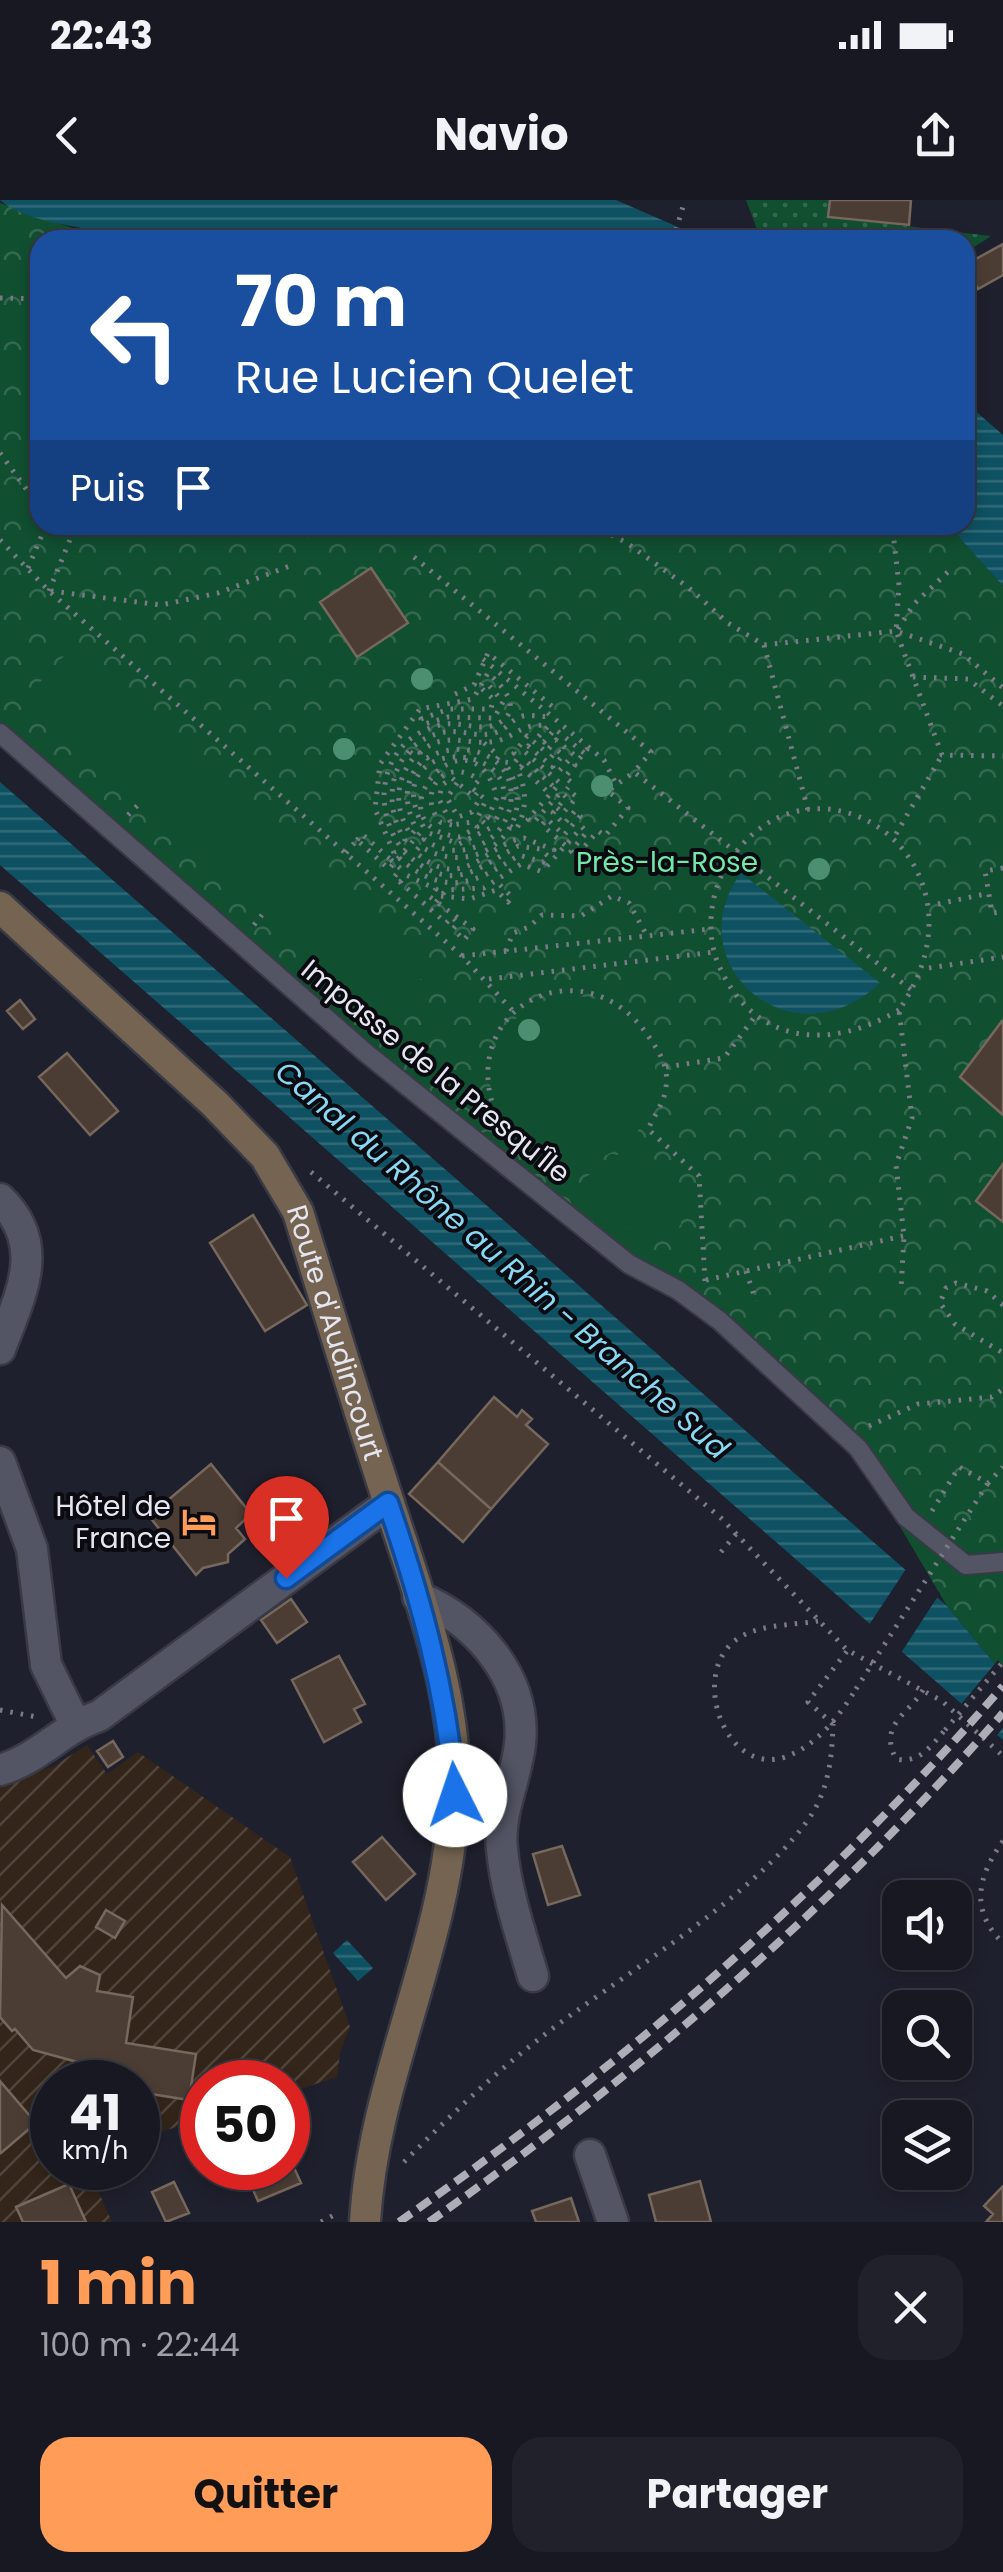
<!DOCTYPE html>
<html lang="fr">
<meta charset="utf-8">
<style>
body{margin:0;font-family:Poppins,sans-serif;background:#20212a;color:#f1f3f6;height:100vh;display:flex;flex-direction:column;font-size:38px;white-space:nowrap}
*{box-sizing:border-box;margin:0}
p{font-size:32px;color:#9ea0a5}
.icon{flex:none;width:55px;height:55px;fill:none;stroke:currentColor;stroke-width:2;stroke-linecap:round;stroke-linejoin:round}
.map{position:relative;height:2022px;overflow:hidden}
.drawer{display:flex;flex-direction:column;background:#171822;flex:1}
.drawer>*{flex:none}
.banner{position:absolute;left:30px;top:30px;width:945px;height:305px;border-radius:30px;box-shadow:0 5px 15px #0003,0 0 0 2px #363740;background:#1a4fa0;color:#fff;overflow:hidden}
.controls{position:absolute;left:882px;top:1680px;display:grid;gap:20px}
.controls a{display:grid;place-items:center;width:90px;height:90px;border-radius:20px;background:#171822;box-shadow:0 5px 15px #0003,0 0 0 2px #363740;font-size:50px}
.speed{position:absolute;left:30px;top:1860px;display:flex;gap:20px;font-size:50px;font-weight:700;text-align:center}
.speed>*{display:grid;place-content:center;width:130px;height:130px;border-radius:50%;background:#171822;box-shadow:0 5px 15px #0003,0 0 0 2px #363740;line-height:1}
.speed small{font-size:25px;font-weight:400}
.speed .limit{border:15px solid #d22;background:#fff;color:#111}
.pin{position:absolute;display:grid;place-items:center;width:85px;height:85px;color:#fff;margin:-102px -42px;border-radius:50% 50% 50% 0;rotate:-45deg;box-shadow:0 0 10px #0007}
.pin .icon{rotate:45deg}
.me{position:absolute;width:110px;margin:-55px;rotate:356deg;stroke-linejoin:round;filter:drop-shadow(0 0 8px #0008)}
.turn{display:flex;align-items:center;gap:35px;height:210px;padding:0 40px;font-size:45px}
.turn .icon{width:130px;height:130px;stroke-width:2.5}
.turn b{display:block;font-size:70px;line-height:85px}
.then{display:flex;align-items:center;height:95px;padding:0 40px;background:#0003;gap:20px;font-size:38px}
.round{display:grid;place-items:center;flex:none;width:105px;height:105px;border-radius:30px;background:#20212a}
.headline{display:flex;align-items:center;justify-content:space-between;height:170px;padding:0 40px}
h1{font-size:60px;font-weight:700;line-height:75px;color:#fe9c58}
.action{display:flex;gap:20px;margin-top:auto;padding:20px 40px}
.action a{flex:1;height:115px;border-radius:30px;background:#fe9c58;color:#111;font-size:40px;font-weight:700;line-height:115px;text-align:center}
.action a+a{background:#20212a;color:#f1f3f6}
.status{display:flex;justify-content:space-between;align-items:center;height:70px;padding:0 50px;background:#171822;direction:ltr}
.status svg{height:28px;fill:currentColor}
header{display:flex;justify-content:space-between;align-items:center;height:130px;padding:0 40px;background:#171822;font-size:45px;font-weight:700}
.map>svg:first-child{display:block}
.industrial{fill:url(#industrial-furrows)}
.grass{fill:url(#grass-dots)}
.park{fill:url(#park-crowns)}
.pitch{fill:#114f31}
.water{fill:url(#water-rules)}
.pier{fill:#1f202d}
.building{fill:#4b3d34;stroke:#77685d;stroke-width:2.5}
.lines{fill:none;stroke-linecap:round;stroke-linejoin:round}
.lane-casing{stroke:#393a45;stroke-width:22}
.street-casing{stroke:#393a45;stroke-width:35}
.secondary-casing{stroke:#393a45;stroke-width:35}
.path{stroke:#7a7b86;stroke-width:5;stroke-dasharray:2.5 8;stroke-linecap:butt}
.lane{stroke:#535564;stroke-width:18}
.street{stroke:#535564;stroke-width:30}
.secondary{stroke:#746451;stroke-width:30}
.rail{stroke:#acadb7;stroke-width:8;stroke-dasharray:15 8;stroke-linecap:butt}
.path-bridge{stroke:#7a7b86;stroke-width:5;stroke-dasharray:2.5 8;stroke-linecap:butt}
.tree{fill:#4c8e70}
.route-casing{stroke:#114b97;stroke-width:25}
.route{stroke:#1a73e8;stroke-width:18}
.labels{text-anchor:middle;stroke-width:8;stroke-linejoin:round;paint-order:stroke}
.park-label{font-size:28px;fill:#70e8a7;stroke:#0a0a10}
.street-label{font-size:28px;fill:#e5e6ef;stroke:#0a0a10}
.poi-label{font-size:28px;fill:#e5e6ef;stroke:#0a0a10;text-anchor:end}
.water-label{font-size:30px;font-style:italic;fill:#88d8f2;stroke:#0a0a10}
</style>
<div class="status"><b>22:43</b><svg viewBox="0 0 49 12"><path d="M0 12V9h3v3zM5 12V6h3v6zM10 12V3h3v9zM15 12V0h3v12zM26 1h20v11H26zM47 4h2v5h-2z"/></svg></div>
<header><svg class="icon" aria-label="back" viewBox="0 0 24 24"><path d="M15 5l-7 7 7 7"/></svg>Navio<svg class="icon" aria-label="share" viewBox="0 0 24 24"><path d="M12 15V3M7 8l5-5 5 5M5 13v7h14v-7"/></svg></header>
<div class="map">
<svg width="1003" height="2022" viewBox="0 0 1003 2022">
<defs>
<pattern id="industrial-furrows" width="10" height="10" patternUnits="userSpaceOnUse" patternTransform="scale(2.5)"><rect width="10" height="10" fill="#332519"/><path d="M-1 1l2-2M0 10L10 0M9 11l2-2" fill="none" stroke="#50453b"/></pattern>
<pattern id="grass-dots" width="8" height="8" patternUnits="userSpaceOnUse" patternTransform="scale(2.5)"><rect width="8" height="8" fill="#114f31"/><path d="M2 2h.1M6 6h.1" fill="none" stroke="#34684f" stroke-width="1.8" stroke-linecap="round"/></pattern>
<pattern id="park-crowns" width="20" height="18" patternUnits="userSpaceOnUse" patternTransform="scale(2.5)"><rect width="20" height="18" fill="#114f31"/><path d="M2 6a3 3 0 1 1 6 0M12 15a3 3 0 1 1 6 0" fill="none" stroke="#34684f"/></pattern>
<pattern id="water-rules" width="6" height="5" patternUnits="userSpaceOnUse" patternTransform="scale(2.5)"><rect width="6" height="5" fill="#0e5162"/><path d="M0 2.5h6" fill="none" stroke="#316a79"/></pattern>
</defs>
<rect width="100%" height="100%" fill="#1f202d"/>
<!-- industrial -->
<path class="industrial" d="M87,1545L107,1574L138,1552L290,1657L350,1827L340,1853L337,1877L288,1893V1882H202V1919L138,1939V1882H52V1968H88L112,2022H0V1582L52,1567Z"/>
<!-- grass -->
<path class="grass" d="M746,0H830L829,17L991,36L965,53V40H761Z"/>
<!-- park -->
<path class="park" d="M0,3L81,31L110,30L145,40H40V325H948L1003,386V1474L947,1406L847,1237L719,1121L629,1064L0,533Z"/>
<!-- pitch -->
<path class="pitch" d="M65,455L425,774L383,821L21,503Z
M490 879a83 83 0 1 1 166 0a83 83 0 1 1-166 0Z
M624,950C668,949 675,989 681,1024L671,1038C639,1045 596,1005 586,977Z"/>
<!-- water -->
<path class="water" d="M0,0H616L708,40H145C107,29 28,26 0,0Z
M965,202L1003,235V386L948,325H965Z
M0,582L947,1406L1003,1474V1540L0,665Z
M741,673L880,783C791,867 675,762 741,673Z
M347,1740L373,1768L358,1781L333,1753Z"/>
<!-- pier -->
<path class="pier" d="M908,1366L940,1393L899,1456L867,1428Z
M998,1460L1003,1466V1528L994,1539L958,1508Z"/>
<!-- building -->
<path class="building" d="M830,0H911L909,25L828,17Z
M1003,44V75L978,89L965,65Z
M371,368L408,423L357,457L320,402Z
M20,800L35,819L23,829L7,811Z
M1002,821L1003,822V915L960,877Z
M67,853L118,911L90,935L39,877Z
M1003,964V1022L976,1001Z
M253,1015L307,1105L265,1131L210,1043Z
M494,1197L517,1217L522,1210L532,1219L526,1225L548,1244L491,1309L438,1262Z
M438,1262L491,1309L463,1342L409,1294Z
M211,1264L251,1314L236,1328L245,1339L228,1354V1362L203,1368L196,1375L149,1316Z
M291,1399L307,1422L277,1443L261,1420Z
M339,1456L365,1504L354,1509L361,1522L324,1542L292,1480Z
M113,1541L123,1557L108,1567L97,1551Z
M382,1637L415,1674L386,1700L353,1662Z
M562,1646L580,1695L548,1705L533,1654Z
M2,1705L66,1778L80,1766L100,1775L97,1791L133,1797L126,1843L196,1854L189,1900L138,1892V1882H78L81,1863L33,1850L15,1829L12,1831L0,1817Z
M106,1710L125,1721L115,1738L96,1727Z
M0,1881L36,1923L1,1953L0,1951Z
M288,1954L301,1983L258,2001L247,1976L256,1968H288Z
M700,1981L711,2022H656L649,1995Z
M174,1982L189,2013L166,2022L152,1992Z
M69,1984L86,2022H23L16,2007Z
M1003,1986V2022H986L993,2014L984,2006Z
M571,1998L579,2022H536L532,2011Z"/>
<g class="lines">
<!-- lane casing -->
<g class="lane-casing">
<path id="lane" d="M0,533L366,853L629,1064L678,1090L720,1121L858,1248L906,1317L966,1365L1003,1362"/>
</g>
<!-- street casing -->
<g class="street-casing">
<path id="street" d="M0,999C48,1045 20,1096 0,1149
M0,1262L32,1349L46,1465L75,1524
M418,1397C476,1421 527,1477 520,1544C516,1580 498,1613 502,1649C506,1692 521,1735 533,1776
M0,1570C39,1559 62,1528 99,1516L389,1303
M590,1955L613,2022"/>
</g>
<!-- secondary casing -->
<g class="secondary-casing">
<g id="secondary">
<path id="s1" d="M0,707L215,904L265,956L298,1012C328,1109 357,1206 389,1303C419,1396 459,1499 454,1598C448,1744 373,1878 365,2022"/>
</g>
</g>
<!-- path -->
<path class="path" d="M673,40L685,0
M0,98L40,99
M0,253L40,308
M304,325L313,340
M593,325L627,343L689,388L728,423L764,445L896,431L963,454L1003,488
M883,325L893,332L899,385L896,431L942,555L1003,556
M406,327L429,325
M0,340L49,391L462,756L512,810
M414,357L651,552L634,572L914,792
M28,368L46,325
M49,391L76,325
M51,391L161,405L218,393L295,364
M898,429L914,404L951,369
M764,445L808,610
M483,459L604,560L617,586
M913,477L968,479L1003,506
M482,489L493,499L491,509H449L421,519L425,524L448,517L494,518L503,502L486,482
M455,494L474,485L488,453L553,507
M484,543L499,556L495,562
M410,552L415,556C394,581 394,609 411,635L416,629C405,605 402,584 421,562L427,566
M521,567L550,594
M457,583L447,598L458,617L472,612L479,600
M557,608L563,613L577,597L567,589
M128,615L138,605
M452,625L440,622C415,591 447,555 479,580L472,588L486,600L478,617L490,628L459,644L429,633L424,639C457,665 507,644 511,600C515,553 460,538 427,558L420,553C444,529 470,547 497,541C518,535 523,522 548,526L538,537L544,542L555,529L584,553
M510,626L516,630C527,610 527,592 518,570L526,561L555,588
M896,634L942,555
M357,640L362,634L390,659
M565,645L542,625L547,619L564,635L580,616L575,611L564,624L553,613L566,597L561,592L533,623L528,619L560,583L524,551L528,546L547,562L557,550L563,555L553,567L558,572L569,560L575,565L565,577L572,583L567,589
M404,652C452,695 473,671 518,646L540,649L548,656L554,650L524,638C484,644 465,695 415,652L420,646C480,684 546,620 504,562L514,563L519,557L514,553L527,536L546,552L556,540L579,559L589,547
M346,653L357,640L389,669L424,628C370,529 544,540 495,621L488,617L497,597C470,499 364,627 460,637L477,627L472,622L452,625L439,599L442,585L452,578L474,597L477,593
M399,658C444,697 474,685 519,655L543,662L548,656
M547,666L582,627L587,632L571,651L576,656L598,631L605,636L628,608L608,591L634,572
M1003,668L985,671L992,713L1003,712
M400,682L406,675L436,689L430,697L473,729L464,740L453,729L458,723L452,717L446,723L400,682L394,677L401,669L390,659L394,653L375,609L380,564L420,509L473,499L488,473C502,485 524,509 499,523C484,532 462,522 445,524C385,534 368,600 400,646L405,640C380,602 391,545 440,533C458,528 476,538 494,533C505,531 510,521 520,517C529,513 541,518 551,516
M441,696L470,699L496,690L508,702L512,697L497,682
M436,702L446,690L484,688L521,664L540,671L545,664
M938,704L985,694
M254,725L262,715
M506,751L513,733L529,727L542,715L581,716L612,696L629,703L647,736
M462,756L710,729
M929,768L1003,757
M489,779L714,752
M899,810C828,852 751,845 717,761C706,731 710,693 727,665C810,531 1003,659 899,810L912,918L896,965L904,1036L901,1089
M666,867L724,858L756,815
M503,930C442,813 581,737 649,837C660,853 669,867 666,887C665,901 654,916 648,929L699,976L705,1081
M311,972L721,1318L847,1450L942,1501L1003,1556
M746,1071L756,1101
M706,1080L903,1036
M1003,1105L987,1091L956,1083L946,1088L940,1103L955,1124L1003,1153
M869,1226L918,1204L992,1197L1003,1189
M932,1311L959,1267L988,1283L1003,1267
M721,1352L736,1334
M818,1421C790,1426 752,1423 730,1445C692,1485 729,1576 785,1557C817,1546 839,1516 856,1489
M923,1490C909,1514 878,1524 896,1559C919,1564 931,1546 945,1530
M0,1510L37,1517
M833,1524L808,1502L847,1451
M1003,1641C978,1676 969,1710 1003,1743
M404,1962C447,1919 491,1876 539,1839C618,1777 746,1703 805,1624C828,1594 832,1561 833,1524
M321,2022L336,2014"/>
<!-- lane -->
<use href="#lane" class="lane"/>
<!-- street -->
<use href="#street" class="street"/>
<!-- secondary -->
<use href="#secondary" class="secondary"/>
<!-- rail -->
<path class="rail" d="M399,2022C621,1867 826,1691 1003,1486
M429,2022C639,1875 834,1706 1003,1513"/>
<!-- path-bridge -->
<path class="path-bridge" d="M856,1489L988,1283
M945,1530L1003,1462"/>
</g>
<!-- trees -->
<g class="tree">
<circle cx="422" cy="479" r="11"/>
<circle cx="344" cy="549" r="11"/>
<circle cx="602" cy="586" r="11"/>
<circle cx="819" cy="669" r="11"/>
<circle cx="529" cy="830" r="11"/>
</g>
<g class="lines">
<!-- route casing -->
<g class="route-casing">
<path id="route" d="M286,1378L388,1303C421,1399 447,1493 455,1595"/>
</g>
<!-- route -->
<use href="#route" class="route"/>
</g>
<!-- icons -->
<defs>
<g id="hotel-bare" transform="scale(2.7)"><path d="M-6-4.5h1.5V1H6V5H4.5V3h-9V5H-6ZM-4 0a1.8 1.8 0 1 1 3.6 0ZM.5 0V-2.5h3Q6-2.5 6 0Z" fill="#fe9c58" stroke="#0a0a10" stroke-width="2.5" paint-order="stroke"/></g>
</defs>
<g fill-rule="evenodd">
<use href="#hotel-bare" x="199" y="1322"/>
</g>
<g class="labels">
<!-- park labels -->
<g class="park-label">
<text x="667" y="672">Près-la-Rose</text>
</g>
<!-- street labels -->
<g class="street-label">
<text transform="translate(436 871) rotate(39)" y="10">Impasse de la Presqu'Île</text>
<text dy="10" stroke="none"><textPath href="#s1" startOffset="555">Route d'Audincourt</textPath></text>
</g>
<!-- poi labels -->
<g class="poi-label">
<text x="171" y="1316">Hôtel de<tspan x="171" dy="32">France</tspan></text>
</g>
<!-- water labels -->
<g class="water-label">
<text transform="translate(502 1060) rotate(41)" y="10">Canal du Rhône au Rhin - Branche Sud</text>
</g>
</g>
</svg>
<div class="controls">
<a><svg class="icon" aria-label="sound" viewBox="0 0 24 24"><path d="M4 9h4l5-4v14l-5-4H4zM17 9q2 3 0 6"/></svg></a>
<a><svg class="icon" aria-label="search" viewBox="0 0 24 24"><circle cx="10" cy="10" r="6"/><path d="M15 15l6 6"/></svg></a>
<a><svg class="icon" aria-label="layers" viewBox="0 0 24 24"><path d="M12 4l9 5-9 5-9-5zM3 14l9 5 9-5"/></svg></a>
</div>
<div class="speed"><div>41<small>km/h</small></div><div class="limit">50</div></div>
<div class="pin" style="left:286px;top:1378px;background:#d93025"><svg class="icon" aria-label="arrive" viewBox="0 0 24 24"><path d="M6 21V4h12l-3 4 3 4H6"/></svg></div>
<svg class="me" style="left:455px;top:1595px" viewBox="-20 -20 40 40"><circle r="19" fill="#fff"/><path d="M0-13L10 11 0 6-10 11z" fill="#1a73e8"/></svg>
<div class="banner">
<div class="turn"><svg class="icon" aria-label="left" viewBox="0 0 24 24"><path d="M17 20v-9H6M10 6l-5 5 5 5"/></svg><div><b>70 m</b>Rue Lucien Quelet</div></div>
<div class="then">Puis<svg class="icon" aria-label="arrive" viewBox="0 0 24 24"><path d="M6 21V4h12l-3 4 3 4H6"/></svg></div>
</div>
</div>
<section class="drawer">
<div class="headline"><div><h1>1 min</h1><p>100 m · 22:44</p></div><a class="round"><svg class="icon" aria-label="close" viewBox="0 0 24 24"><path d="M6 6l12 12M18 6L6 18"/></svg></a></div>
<div class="action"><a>Quitter</a><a>Partager</a></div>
</section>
